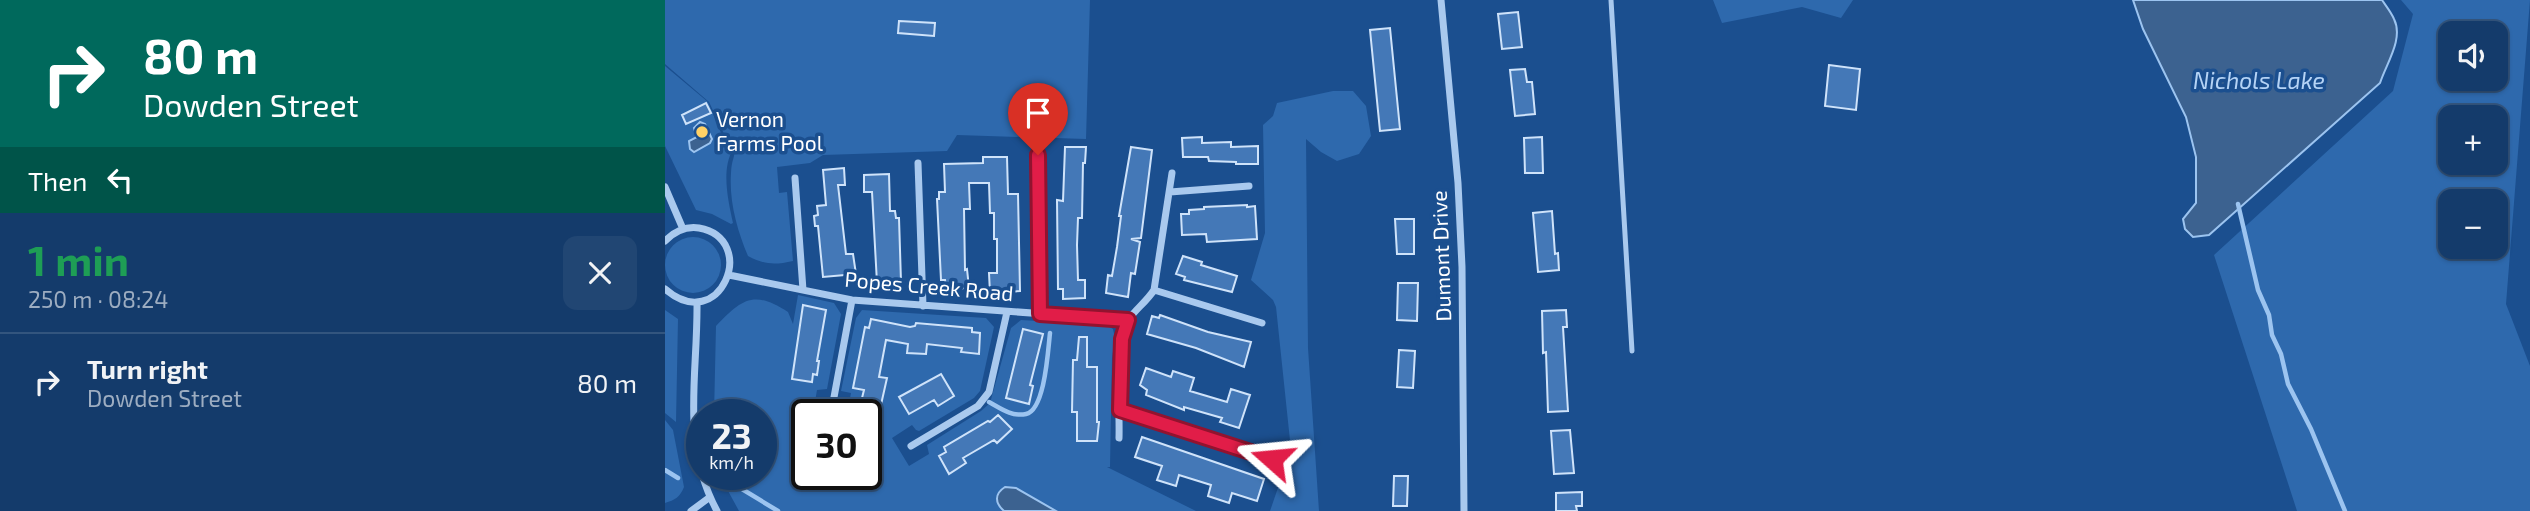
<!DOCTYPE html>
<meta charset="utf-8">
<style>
body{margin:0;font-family:"Exo 2",sans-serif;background:#214673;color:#f1f3f6;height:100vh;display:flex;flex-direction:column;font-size:26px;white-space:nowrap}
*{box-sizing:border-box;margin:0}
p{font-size:23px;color:#9dadc1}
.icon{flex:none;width:38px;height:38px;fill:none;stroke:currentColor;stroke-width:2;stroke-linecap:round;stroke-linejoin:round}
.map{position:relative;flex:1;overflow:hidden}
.drawer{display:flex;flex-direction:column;background:#143b6b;width:665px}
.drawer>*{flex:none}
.banner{background:#00695c;color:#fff;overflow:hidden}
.controls{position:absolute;left:1773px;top:21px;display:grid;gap:14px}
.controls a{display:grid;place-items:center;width:70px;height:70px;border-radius:14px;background:#143b6b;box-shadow:0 2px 5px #0004,0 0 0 2px #33557e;font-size:35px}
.speed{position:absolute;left:21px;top:399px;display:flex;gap:14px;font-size:35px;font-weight:700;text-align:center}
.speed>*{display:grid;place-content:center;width:91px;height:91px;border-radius:50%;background:#143b6b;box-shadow:0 2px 5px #0004,0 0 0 2px #33557e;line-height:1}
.speed small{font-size:18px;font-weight:400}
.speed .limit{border:4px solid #111;border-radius:10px;background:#fff;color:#111}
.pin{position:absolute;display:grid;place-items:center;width:60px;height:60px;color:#fff;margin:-72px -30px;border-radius:50% 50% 50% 0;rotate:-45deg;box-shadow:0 0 7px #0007}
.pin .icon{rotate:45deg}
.me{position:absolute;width:77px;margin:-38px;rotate:288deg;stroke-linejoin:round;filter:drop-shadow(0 0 5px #0008)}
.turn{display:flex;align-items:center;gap:24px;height:147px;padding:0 28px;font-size:32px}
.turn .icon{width:91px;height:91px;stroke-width:2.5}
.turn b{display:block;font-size:49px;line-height:60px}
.then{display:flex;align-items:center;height:66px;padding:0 28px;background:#0003;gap:14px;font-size:26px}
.round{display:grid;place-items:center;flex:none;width:74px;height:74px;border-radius:14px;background:#214673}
.overview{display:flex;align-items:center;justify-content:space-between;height:119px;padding:0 28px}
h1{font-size:42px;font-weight:700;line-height:52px;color:#1e9e55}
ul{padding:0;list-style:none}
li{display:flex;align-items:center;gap:21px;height:98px;padding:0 28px;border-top:2px solid #33557e}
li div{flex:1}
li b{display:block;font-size:26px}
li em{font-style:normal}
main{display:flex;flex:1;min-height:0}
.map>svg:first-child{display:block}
.green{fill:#2e69ad;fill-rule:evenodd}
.water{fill:#3c6290;stroke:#9cc4f0;stroke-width:2}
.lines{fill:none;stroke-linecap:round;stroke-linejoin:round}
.stream{stroke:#9cc4f0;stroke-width:4.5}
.building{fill:#4478b7;stroke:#cfe3fa;stroke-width:2}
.service{stroke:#a9c9ee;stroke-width:5}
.minor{stroke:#a9c9ee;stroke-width:7}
.route-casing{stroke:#92132f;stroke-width:18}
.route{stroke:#e11d48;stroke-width:12}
.poi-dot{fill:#ffd166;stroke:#1b4f8f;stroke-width:2.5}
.labels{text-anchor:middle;stroke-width:7;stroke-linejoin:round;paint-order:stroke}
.poi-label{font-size:21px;fill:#fff;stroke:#1b4f8f;text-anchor:start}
.street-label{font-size:21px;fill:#fff;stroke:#1b4f8f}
.water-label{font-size:23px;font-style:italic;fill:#b5d3f5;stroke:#1b4f8f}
</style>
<main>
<section class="drawer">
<div class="banner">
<div class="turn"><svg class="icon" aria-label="right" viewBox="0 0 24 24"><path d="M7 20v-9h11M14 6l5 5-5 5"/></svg><div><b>80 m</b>Dowden Street</div></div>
<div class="then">Then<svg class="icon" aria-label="left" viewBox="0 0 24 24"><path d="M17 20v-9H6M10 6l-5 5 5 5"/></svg></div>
</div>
<div class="overview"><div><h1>1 min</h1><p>250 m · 08:24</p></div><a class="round"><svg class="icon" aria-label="close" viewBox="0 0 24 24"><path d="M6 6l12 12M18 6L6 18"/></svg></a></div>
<ul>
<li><svg class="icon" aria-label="right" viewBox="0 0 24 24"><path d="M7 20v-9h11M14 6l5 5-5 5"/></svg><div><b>Turn right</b><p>Dowden Street</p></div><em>80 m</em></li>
</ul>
</section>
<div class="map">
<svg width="1865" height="511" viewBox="0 0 1865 511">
<rect width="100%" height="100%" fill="#1b4f8f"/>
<!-- green -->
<path class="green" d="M0,0H425L421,139L292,135L282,151L158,155L145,163L112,167L114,193L122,192L128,261C110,265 100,265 83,256C72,230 64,201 66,173C67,152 74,159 64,136H60L44,102L0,64Z
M1048,0H1188L1176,18L1137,7L1057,23Z
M1736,0H1865L1841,304L1865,366V511H1632L1549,255L1728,91L1748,14ZM1785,33H1830V79H1785ZM1785,117H1830V163H1785ZM1785,201H1830V247H1785Z
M0,66L43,102L59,140L64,139L68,149C56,170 63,200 68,223L66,224L47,214L31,210L0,146Z
M668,91H688L701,106L706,136L694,154L672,161L656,152L641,139L643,348L654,511H605L626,450L611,307L608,300L586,280L600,233L598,125L608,116L612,103Z
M0 265a28 28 0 1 1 56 0a28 28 0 1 1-56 0Z
M133,295L169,303L176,314L162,389L152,390L148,413L156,415H142V474H201V415H182L186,393L176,391L191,318L197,310L321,318L329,327L315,391L309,398L254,431L251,430L247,425L227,438L244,466L264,454L262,445L316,411L325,403L346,328L356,320L441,325L448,329L450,338L447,358L445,467H442L531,511H74L62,489L57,474H96V415H49L51,326C76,300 88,289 123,312L128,324Z
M0,310L13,319L11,422L0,413Z
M0,420L8,430L19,487C15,497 10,500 0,503Z"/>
<!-- water -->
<path class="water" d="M1468,0H1717C1721,6 1726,12 1729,19C1739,39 1721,64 1715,83L1544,235L1528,237L1520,229L1518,219L1531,203V157L1521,117L1478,29Z
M35,122L40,124L47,139L45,143L29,152L25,149L24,141L32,137L29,128Z
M340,487L351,488L391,511H339C330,503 329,494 340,487Z"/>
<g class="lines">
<!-- stream -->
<path class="stream" d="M1573,204L1593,290L1604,315L1607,335L1616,354L1623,384L1646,429L1680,511
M324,402C335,408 347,417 361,414C380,410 383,350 385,333
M0,470L13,478
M62,480L113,511"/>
</g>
<!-- building -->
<path class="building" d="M853,12L857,47L837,49L833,14Z
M234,21L270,23L269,36L233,33Z
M725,28L735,129L715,131L705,30Z
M1164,65L1195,69L1191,110L1160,106Z
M860,69L862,82H867L870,114L850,116L845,70Z
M41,103L46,113L21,124L17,115Z
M537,137V143L566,142V147L593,146V164H571V162L544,161L543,157H518L517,138Z
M877,137L878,173H860L859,138Z
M400,147H421L420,163H418L417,218H413L412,245L413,280H420V298L398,299V289H393L392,200L398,201Z
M466,147L487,150L476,238L466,239L475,242L470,274L466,273L463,297L441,293L443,275L447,276L452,247L456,216H454Z
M318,157H342L343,194H353L355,291L325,293L324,273H332V239H329V213H325L324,183H304L305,209H299L300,270L302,269L304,288L281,289L280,280H276L272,199H274V192H280L279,164L318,163Z
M179,168L180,185H173L181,254H188L191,274L158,277L153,226H150L149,216L153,215L152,206L161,205L158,170Z
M224,174L225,211H230L231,218H234L236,282L212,283L207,192H199V175Z
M582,205V207L590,206L592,239L542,242L541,234L517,235L516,214H524V210L539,209V207Z
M887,211L890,254L893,253L894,270L873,272L868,213Z
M730,219H749V254H732Z
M518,256L537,262L536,265L572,276L567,292L519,280L520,277L511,274Z
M733,283H753L752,321L732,320Z
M138,305L161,310L152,361H154L152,375L148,374L147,382L127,379Z
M901,310L902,327H898L903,411L883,412L881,352L878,353L877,311Z
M495,315L543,332L586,342L579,367L531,348L482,334L487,316L494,318Z
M206,319L245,327L250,326L251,323L307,328V332L315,333L314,354L296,352L297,348L262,344L261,354L242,353L243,344L221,340L214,377L222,378L213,418L193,414L199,390L188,388L200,327L204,328Z
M358,329L378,334L365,385L368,386L364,404L341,398Z
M414,337H422V367H432V422H434L432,441H412V412H407L408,360H412Z
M734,350L750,351L748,388L732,387Z
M481,368L506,377L508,371L529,378L525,391L562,402L566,389L585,395L574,428L555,422L557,418L519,407V410L481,395L482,390L475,385Z
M276,374L289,396L273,406L269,400L244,414L234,397Z
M333,415L347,429L332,443L329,440L298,458L301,463L284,474L274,456L281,452L279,447L323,421L325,422Z
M905,430L909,473L889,474L886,431Z
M477,437L599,479L592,501L567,493L564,503L543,496L546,485L514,475L511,486L492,480L497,466L470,457Z
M729,476H743L742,506H728Z
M917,492V506H911L912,511H891V493Z"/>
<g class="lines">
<!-- service -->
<path class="service" d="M946,0L967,351"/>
<!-- minor -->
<path class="minor" d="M776,0L793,183L797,267L799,511
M373,155L375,314
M253,163L258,306
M130,178L138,290
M0,187L18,229
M505,192L584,186
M0,241C9,232 21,226 34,228C95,239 55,337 0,289
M64,275L187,300L463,320
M489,290L597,323
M32,302C33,377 15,442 52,511
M167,408L187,300
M455,410L607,459
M454,438C455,411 449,339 464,319C471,309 482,301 489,290L507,173
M246,446L313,406L324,392L342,312
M26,511L45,497"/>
</g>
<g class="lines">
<!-- route casing -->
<g class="route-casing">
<path id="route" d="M373,155L375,314L463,320L457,339L455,410L607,459"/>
</g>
<!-- route -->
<use href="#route" class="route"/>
</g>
<!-- markers -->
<circle class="poi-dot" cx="37" cy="132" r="7"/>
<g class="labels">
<!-- poi labels -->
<g class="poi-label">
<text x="51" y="127">Vernon<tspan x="51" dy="24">Farms Pool</tspan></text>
</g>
<!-- street labels -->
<g class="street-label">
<text transform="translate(777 256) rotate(-92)" y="7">Dumont Drive</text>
<text transform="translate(264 287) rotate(5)" y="7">Popes Creek Road</text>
</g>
<!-- water labels -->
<g class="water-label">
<text x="1594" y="89">Nichols Lake</text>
</g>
</g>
</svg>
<div class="controls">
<a><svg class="icon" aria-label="sound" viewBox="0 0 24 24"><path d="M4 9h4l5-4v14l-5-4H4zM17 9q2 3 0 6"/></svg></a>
<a>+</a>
<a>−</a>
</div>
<div class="speed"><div>23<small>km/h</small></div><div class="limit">30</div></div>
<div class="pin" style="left:373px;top:155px;background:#d93025"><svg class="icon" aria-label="arrive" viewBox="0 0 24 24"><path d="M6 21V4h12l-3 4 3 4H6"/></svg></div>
<svg class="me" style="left:607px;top:459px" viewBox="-20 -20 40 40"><path d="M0-17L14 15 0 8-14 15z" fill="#e11d48" stroke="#fff" stroke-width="4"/></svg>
</div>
</main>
